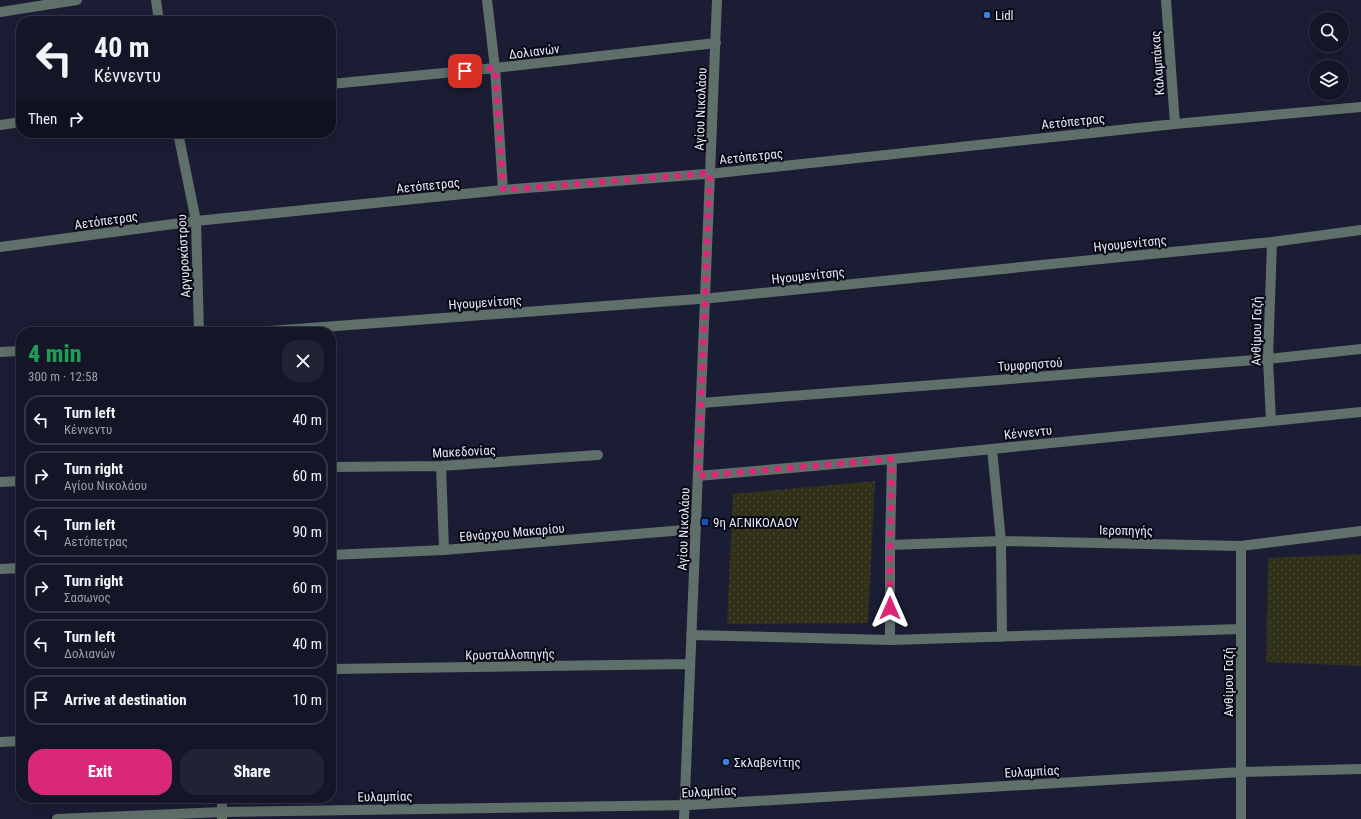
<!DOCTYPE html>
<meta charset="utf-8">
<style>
body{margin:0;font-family:"Roboto Condensed",sans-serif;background:#212334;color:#f1f3f6;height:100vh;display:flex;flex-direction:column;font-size:15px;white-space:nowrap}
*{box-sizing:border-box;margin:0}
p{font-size:13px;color:#9d9fa8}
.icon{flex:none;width:22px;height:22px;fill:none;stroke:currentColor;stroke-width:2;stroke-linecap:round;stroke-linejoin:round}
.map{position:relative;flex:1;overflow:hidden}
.sheet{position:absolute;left:16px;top:327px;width:320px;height:476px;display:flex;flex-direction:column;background:#141628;border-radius:16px;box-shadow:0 4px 16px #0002,0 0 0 1px #333545}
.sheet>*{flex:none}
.hud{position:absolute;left:16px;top:16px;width:320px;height:122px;border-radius:16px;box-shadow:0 4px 16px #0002,0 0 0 1px #333545;background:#141628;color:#f1f3f6;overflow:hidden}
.controls{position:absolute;left:1309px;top:12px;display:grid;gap:8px}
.controls a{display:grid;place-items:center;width:40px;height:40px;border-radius:50%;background:#141628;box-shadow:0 4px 16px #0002,0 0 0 1px #333545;font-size:20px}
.pin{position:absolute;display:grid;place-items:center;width:34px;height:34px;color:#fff;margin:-17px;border-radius:8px;box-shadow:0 2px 6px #0006}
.me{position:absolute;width:44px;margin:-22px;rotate:0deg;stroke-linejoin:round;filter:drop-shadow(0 0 3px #0008)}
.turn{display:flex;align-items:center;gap:14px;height:84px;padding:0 12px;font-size:18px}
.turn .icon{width:52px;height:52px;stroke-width:2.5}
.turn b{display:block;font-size:28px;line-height:34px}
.then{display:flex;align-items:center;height:38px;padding:0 12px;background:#0003;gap:8px;font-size:15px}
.round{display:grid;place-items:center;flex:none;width:42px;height:42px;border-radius:16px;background:#212334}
.overview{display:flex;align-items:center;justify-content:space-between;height:68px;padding:0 12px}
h1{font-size:24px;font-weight:800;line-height:30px;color:#1e9e55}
.action{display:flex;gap:8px;margin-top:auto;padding:8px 12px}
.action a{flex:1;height:46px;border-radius:16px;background:#db2777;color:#fff;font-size:16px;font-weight:800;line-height:46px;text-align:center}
.action a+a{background:#212334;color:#f1f3f6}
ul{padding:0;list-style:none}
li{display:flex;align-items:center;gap:12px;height:50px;margin:0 8px 6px;padding:0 4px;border:2px solid #333545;border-radius:16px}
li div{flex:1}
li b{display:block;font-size:15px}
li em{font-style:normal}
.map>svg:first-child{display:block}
.grass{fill:url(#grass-dots)}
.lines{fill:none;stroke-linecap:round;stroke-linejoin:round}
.minor{stroke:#5f6f69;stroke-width:10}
.route{stroke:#db2777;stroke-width:7;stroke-dasharray:0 12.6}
.shop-dot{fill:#3f7fe0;stroke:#070812;stroke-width:1.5}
.transit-dot{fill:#1a4fb4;stroke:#070812;stroke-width:1.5}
.labels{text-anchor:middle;stroke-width:4;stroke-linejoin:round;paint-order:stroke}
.poi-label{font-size:13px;fill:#e6e8f9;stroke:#070812;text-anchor:start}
.street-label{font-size:13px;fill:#e6e8f9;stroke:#070812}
</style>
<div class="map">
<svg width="1361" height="819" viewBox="0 0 1361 819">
<defs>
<pattern id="grass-dots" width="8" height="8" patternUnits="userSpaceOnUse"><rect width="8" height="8" fill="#303118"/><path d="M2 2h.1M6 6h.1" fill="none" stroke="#44452f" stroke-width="1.8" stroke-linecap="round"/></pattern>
</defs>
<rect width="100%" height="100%" fill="#1b1d35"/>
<!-- grass -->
<path class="grass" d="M875,481L868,623L727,624L733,494Z
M1361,554V666L1266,662L1268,558Z"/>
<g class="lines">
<!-- minor -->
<path class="minor" d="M156,0L159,21
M487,0L495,68L503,190
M1166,0L1175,124
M0,12L77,0
M331,84L495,68L716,43
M0,125L21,122
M178,133L196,221L199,332
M0,247L196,221L503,190L718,173L1175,124L1361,107
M256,332L712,298L1272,242L1361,230
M0,352L21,351
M701,403L1268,359L1361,349
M1271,421L1268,359L1272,242
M992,449L1001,541L1002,637
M441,466L444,550
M331,467L441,466L598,455
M698,476L892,459L1361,412
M0,482L21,481
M890,545L1001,541L1241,546L1361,531
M1241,546V819
M331,555L444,550L696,529
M0,569L21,568
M691,635L890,640L1241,629
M890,640V545L892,459
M331,669L690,664
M0,742L21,741
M222,798V819
M57,819L222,812L689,805L1241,772L1361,769
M684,819L717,0"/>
</g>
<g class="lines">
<!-- route -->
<path class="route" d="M465,71L495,68L503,190L710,173L698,476L892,459L890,546V608"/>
</g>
<!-- markers -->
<g class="shop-dot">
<circle cx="987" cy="15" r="4"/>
<circle cx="726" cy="762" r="4"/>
</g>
<rect class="transit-dot" x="701" y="518" width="8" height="8" rx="2"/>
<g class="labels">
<!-- poi labels -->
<g class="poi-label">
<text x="995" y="20">Lidl</text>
<text x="713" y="527">9η ΑΓ.ΝΙΚΟΛΑΟΥ</text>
<text x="734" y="767">Σκλαβενίτης</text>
</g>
<!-- street labels -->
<g class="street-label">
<text transform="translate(534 51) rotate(-7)" y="5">Δολιανών</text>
<text transform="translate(1157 63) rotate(-94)" y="5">Καλαμπάκας</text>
<text transform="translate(700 109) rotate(-88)" y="5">Αγίου Νικολάου</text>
<text transform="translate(1073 121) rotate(-6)" y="5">Αετόπετρας</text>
<text transform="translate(751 156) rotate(-6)" y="5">Αετόπετρας</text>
<text transform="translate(428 185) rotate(-6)" y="5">Αετόπετρας</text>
<text transform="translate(106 220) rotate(-8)" y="5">Αετόπετρας</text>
<text transform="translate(1130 243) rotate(-6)" y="5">Ηγουμενίτσης</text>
<text transform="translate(183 256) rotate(-93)" y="5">Αργυροκάστρου</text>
<text transform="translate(808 275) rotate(-6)" y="5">Ηγουμενίτσης</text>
<text transform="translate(485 302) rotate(-4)" y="5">Ηγουμενίτσης</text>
<text transform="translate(1256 331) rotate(-89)" y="5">Ανθίμου Γαζή</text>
<text transform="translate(1030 364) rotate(-4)" y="5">Τυμφρηστού</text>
<text transform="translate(1028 432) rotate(-6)" y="5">Κέννεντυ</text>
<text transform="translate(464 451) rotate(-3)" y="5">Μακεδονίας</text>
<text transform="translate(683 529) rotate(-88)" y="5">Αγίου Νικολάου</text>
<text transform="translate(1126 530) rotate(1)" y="5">Ιεροπηγής</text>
<text transform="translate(512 532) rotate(-5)" y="5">Εθνάρχου Μακαρίου</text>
<text transform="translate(510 654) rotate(-1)" y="5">Κρυσταλλοπηγής</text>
<text transform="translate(1228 682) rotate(-90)" y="5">Ανθίμου Γαζή</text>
<text transform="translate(1032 771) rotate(-3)" y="5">Ευλαμπίας</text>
<text transform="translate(709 791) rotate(-3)" y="5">Ευλαμπίας</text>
<text transform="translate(385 796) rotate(-1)" y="5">Ευλαμπίας</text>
</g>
</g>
</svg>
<div class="controls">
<a><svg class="icon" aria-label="search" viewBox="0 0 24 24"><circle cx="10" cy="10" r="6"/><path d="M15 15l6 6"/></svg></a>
<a><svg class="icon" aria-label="layers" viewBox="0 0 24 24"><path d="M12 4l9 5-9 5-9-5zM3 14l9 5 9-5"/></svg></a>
</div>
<div class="pin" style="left:465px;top:71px;background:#d93025"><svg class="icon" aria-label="arrive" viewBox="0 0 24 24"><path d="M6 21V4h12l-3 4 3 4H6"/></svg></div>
<svg class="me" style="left:890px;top:608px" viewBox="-20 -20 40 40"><path d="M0-17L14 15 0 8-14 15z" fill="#db2777" stroke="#fff" stroke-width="4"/></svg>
<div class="hud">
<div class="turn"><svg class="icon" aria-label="left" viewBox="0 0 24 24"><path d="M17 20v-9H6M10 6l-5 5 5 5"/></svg><div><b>40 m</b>Κέννεντυ</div></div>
<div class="then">Then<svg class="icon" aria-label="right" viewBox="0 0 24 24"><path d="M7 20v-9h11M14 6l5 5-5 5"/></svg></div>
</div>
<section class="sheet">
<div class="overview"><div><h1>4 min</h1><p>300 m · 12:58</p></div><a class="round"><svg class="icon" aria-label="close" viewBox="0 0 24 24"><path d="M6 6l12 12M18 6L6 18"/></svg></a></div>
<ul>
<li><svg class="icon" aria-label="left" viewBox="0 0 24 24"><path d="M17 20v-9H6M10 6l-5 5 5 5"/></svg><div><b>Turn left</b><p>Κέννεντυ</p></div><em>40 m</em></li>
<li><svg class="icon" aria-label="right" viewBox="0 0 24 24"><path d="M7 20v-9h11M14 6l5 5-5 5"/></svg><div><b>Turn right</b><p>Αγίου Νικολάου</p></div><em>60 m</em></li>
<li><svg class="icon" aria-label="left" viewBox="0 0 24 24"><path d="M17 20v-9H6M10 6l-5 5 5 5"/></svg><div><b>Turn left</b><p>Αετόπετρας</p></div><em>90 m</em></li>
<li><svg class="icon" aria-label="right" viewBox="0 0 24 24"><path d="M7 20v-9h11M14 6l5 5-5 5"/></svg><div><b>Turn right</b><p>Σασωνος</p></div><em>60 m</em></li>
<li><svg class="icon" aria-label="left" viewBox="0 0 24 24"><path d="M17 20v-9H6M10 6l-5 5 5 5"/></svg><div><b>Turn left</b><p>Δολιανών</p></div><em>40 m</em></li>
<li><svg class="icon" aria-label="arrive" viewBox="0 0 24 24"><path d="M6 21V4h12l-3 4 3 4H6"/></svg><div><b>Arrive at destination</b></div><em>10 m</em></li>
</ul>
<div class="action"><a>Exit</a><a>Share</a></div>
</section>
</div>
